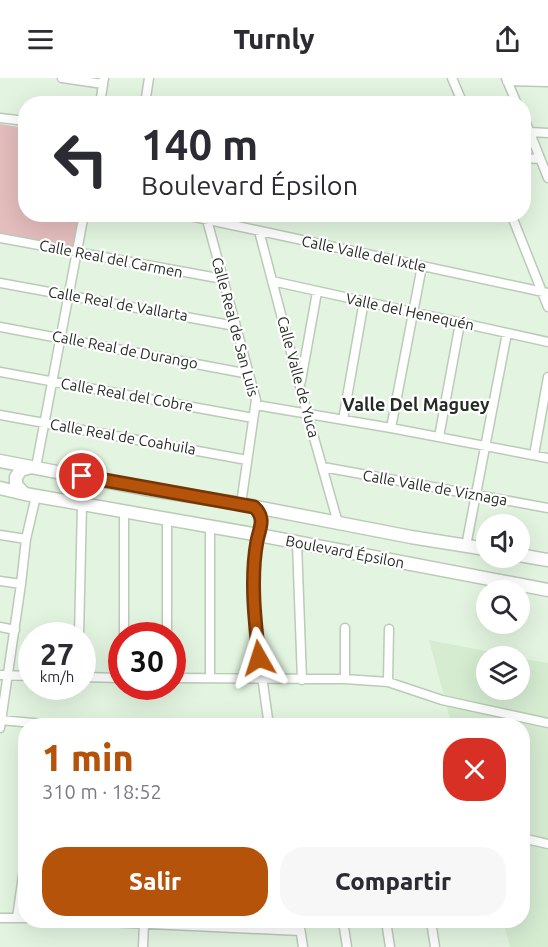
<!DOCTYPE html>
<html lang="es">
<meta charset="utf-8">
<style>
body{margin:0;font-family:Ubuntu,sans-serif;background:#f7f7f7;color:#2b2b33;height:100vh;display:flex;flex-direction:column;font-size:22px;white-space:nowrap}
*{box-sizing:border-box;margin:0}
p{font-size:20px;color:#7c7c81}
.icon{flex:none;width:33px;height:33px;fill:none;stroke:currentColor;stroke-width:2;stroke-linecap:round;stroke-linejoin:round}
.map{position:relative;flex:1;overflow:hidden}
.sheet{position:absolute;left:18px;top:640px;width:512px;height:210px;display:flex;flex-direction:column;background:#fff;border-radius:24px;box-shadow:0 6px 24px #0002}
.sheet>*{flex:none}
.banner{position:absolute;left:18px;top:18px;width:513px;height:126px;border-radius:24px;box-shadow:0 6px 24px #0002;background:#fff;color:#2b2b33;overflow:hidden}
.fabs{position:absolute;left:476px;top:436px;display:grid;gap:12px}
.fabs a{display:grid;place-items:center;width:54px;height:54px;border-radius:50%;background:#fff;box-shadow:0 6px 24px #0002;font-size:30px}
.speed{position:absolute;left:18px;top:544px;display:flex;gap:12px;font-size:30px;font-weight:700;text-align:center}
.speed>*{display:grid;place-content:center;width:78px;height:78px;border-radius:50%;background:#fff;box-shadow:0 6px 24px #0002;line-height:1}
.speed small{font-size:15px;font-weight:400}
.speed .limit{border:9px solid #d22;background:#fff;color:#111}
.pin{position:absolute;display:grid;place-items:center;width:51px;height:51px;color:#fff;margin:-26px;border:3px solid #fff;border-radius:50%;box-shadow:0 2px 6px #0007}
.me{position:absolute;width:66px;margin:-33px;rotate:354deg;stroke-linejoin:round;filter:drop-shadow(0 0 4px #0008)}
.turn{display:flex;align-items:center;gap:21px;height:126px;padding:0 24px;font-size:27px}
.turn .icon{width:78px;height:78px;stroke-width:2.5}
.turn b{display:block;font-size:42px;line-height:51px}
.round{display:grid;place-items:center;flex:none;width:63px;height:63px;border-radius:24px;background:#f7f7f7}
.summary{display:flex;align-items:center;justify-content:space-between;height:102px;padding:0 24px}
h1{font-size:36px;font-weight:800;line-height:45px;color:#b45309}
.primary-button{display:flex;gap:12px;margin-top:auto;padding:12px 24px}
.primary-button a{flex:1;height:69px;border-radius:24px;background:#b45309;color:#fff;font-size:24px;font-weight:800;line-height:69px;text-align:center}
.primary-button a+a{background:#f7f7f7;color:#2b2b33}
header{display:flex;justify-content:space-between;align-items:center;height:78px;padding:0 24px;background:#fff;font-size:27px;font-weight:800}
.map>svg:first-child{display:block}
.built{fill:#d5ecd1}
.green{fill:#e4bdbd}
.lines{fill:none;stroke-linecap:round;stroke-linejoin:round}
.street-casing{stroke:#bacbb7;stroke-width:11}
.secondary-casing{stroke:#bacbb7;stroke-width:15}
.street{stroke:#fff;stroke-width:8}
.secondary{stroke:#fff;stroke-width:12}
.route-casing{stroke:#753606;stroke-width:15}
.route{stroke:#b45309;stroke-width:10}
.labels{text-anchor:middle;stroke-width:4.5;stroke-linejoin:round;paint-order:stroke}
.street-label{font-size:15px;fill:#252c25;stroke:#fff}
.quarter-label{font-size:18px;font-weight:bold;fill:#252c25;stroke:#fff}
</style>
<header><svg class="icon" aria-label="menu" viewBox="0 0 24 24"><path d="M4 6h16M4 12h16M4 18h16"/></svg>Turnly<svg class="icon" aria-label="share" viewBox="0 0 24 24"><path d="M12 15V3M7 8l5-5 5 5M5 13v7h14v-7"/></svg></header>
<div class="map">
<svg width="548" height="869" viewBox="0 0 548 869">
<rect width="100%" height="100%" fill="#e3f5e1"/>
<!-- built -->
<path class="built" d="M429,562L516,579H486V612H519V580L548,585V869H510L503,843H522V648H452Z"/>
<!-- green -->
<path class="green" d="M0,46L25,50L26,136L80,137L74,171L0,156Z"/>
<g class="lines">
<!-- street casing -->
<g class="street-casing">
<path id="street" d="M62,0L103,6
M452,0L463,26
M506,0L517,26
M507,3L548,4
M100,26L104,0
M145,26L149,0
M0,40L26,43
M524,40L548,100
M530,54L548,55
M524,80L540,81
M181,136L548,215
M511,136L548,229
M207,142L256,322L241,426
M259,153L307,335L338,445
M0,160L223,201
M272,203L548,264
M0,205L235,248
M0,249L249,296
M0,294L253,340
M301,303L317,214
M256,327L391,350L548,380
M0,337L247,382
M343,342L364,223
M391,350L422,188
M439,359L460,245
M534,377L548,299
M36,389L84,136
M323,389L548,430
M254,429L260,436L262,440L255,485V531L256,556L269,648
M210,450V600
M0,457L26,461
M297,465L302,602
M466,468L507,255
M0,503L21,506
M0,549L15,552
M345,550V601
M79,558L82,426
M124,558V434
M167,558V442
M0,597L32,598
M82,599L122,600
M172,600L345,601L388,604L442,622L548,645
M388,604L389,551
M0,642L44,646L367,648
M0,650L21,506L26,461L36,418
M522,760L548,766
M0,840H26
M17,840L26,776
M86,843L300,853
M299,843L303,869
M343,843L347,869
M386,843L390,869
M431,843L435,869
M143,869L144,845"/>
</g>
<!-- secondary casing -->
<g class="secondary-casing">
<path id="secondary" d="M0,383L145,411L241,426L411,459L486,471
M0,410L25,416L259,457L548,512
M25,416L16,407V399L21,392L31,389
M519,477L548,482"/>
</g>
<!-- street -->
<use href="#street" class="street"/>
<!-- secondary -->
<use href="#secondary" class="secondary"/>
</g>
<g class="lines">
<!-- route casing -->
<g class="route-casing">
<path id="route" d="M82,398L254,429C266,440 260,449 257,463C250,501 255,543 259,580"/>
</g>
<!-- route -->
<use href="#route" class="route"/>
</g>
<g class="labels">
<!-- street labels -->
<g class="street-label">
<text transform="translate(364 176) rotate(12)" y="5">Calle Valle del Ixtle</text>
<text transform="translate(111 181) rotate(11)" y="5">Calle Real del Carmen</text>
<text transform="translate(118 226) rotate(10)" y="5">Calle Real de Vallarta</text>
<text transform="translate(410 234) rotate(12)" y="5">Valle del Henequén</text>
<text transform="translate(235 249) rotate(75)" y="5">Calle Real de San Luis</text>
<text transform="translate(125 272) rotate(11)" y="5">Calle Real de Durango</text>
<text transform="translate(298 299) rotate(75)" y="5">Calle Valle de Yuca</text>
<text transform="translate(127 317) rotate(10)" y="5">Calle Real del Cobre</text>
<text transform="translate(123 359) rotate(10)" y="5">Calle Real de Coahuila</text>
<text transform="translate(435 410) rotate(10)" y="5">Calle Valle de Viznaga</text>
<text transform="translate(345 474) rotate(11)" y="5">Boulevard Épsilon</text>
</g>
<!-- quarter labels -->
<g class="quarter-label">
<text x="416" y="333">Valle Del Maguey</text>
</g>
</g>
</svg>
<div class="fabs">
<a><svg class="icon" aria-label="sound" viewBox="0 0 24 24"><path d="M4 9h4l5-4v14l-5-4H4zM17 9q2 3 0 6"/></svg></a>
<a><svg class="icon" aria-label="search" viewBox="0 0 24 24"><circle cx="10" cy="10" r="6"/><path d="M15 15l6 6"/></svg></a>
<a><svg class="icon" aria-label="layers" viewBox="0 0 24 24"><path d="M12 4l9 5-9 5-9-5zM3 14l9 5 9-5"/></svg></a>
</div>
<div class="speed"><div>27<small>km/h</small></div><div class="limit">30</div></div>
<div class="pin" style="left:82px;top:398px;background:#d93025"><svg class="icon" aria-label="arrive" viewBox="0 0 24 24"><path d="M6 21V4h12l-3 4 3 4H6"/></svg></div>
<svg class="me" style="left:259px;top:580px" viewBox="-20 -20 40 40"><path d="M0-17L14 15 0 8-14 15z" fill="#b45309" stroke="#fff" stroke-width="4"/></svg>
<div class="banner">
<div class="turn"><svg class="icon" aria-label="left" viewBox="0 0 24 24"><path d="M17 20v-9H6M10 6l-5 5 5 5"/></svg><div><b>140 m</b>Boulevard Épsilon</div></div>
</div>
<section class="sheet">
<div class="summary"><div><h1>1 min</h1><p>310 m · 18:52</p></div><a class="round" style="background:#d93025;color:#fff"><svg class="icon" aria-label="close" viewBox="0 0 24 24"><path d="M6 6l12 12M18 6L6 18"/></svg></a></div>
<div class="primary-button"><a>Salir</a><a>Compartir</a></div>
</section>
</div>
